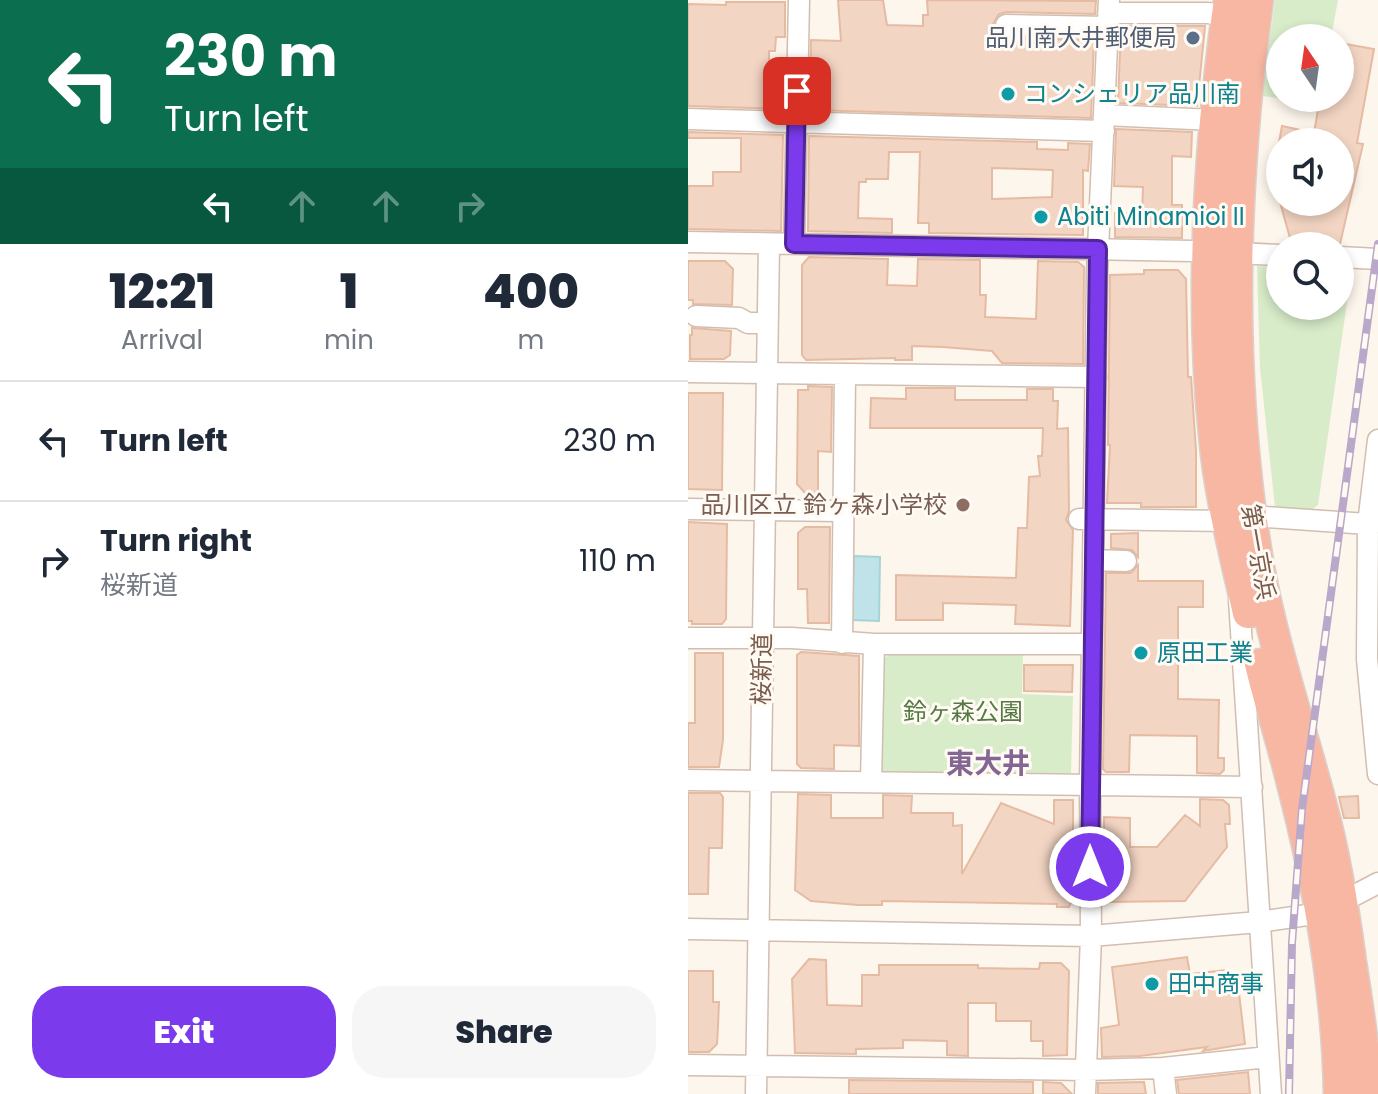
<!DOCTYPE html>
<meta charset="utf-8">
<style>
body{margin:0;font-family:Poppins,"Noto Sans JP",sans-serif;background:#f6f6f7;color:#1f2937;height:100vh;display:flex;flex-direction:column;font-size:30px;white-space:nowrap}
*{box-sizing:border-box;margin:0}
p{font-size:26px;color:#747a83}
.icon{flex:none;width:44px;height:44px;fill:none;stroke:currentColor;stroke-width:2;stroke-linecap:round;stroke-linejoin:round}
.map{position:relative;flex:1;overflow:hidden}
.panel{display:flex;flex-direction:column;background:#fff;width:688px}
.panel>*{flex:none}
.banner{background:#0b6e4f;color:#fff;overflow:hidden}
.needle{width:52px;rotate:347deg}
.fabs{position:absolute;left:578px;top:24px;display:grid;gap:16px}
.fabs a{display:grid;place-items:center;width:88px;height:88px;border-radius:50%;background:#fff;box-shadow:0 4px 12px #0003;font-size:40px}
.pin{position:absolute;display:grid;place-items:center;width:68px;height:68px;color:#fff;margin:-34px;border-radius:16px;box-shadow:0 4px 12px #0006}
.me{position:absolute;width:88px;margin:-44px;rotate:0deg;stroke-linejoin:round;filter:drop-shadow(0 0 6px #0008)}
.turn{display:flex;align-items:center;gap:28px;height:168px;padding:0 32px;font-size:36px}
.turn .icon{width:104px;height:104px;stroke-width:2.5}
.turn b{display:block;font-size:56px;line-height:68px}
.lanes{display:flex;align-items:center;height:76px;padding:0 32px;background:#0003;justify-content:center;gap:40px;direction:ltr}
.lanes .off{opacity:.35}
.eta{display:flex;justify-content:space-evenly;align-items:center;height:136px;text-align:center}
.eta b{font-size:48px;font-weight:800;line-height:56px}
.action{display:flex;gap:16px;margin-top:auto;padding:16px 32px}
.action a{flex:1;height:92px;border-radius:32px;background:#7c3aed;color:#fff;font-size:32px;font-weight:800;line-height:92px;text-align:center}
.action a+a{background:#f6f6f7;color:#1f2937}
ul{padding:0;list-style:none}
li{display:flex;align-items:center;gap:24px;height:120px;padding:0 32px;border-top:2px solid #e0e1e3}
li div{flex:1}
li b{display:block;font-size:30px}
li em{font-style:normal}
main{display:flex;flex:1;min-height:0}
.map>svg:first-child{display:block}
.green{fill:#d8ecc9}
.water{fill:#bfe3e8;stroke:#a5d3da;stroke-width:2}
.building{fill:#f3d5c3;stroke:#e6bba3;stroke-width:2;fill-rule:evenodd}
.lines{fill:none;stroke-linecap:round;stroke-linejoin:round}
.minor-casing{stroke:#d1beb0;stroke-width:23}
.highway-casing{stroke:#dad1cd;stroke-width:33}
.minor{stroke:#fff;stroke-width:20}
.highway{stroke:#f7b7a3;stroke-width:30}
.rail-casing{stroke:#b9a8c9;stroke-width:8}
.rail{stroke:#fffaf3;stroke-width:5;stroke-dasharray:15;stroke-linecap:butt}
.route-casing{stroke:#51269a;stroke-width:20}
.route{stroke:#7c3aed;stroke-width:14}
.service-dot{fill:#5c6f8a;stroke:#fffaf3;stroke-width:3}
.culture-dot{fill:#0f9aa8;stroke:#fffaf3;stroke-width:3}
.education-dot{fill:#8d6e63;stroke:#fffaf3;stroke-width:3}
.labels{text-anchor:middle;stroke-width:6;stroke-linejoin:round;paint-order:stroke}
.service-label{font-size:24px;fill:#4e5e75;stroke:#fffaf3;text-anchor:end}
.culture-label{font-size:24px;fill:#0d838f;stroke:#fffaf3;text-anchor:start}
.education-label{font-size:24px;fill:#785e54;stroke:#fffaf3;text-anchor:end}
.street-label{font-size:24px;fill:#7a5c4d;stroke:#fffaf3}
.park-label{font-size:24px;fill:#537a41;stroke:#fffaf3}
.quarter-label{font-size:28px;font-weight:bold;fill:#846695;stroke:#fffaf3}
</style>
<main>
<section class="panel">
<div class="banner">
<div class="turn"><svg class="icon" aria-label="left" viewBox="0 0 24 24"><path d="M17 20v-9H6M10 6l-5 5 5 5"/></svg><div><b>230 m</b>Turn left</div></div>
<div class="lanes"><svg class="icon" aria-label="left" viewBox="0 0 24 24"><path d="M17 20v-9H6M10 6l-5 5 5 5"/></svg><svg class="icon off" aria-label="ahead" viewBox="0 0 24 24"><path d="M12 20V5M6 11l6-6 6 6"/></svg><svg class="icon off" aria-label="ahead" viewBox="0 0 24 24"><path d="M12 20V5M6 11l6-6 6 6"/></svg><svg class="icon off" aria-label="right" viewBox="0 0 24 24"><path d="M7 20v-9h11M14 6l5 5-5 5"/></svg></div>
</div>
<div class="eta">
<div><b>12:21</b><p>Arrival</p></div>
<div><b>1</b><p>min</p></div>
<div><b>400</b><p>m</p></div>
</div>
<ul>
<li><svg class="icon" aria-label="left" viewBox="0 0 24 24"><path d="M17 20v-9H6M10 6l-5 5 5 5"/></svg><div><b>Turn left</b></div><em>230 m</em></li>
<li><svg class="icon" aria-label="right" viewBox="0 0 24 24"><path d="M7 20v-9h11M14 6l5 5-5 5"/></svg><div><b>Turn right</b><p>桜新道</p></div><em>110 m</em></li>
</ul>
<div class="action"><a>Exit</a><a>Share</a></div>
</section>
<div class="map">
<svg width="690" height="1094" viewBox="0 0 690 1094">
<rect width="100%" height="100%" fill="#fdf6ec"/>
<!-- green -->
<path class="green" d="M587,0H650L643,38H592V98H634L633,104L574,96Z
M569,266L592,267V306H652V267H664L630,505L623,510L587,507L572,368Z
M203,653H335L334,694L385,696L383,773L191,772L192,662Z"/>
<!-- water -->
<path class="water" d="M166,556L192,557L191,621L164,620Z"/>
<!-- building -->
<path class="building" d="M150,0H195L199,25L235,26V15H240L239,0L408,1L407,14L318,12L311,14L305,24L307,32L318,38L406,40L403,118L122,110L123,40L153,41Z
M38,2H97V37H88L87,51H81V82H96V109L0,106V4L38,5Z
M433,26H517L509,106L430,103Z
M652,43L686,49L669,143L675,144L652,244L615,246L602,238L592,202H652V142H591L594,126L626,133L632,98H652Z
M428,129L504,132L503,157L484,156V205H494V238L427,237V213L454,214L455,187L426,186Z
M0,132L95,135L93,231L0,229V186H25V172H53V138H0Z
M121,136L349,142V149L380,150V143L402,144L400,171L395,170V235L241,233V223H230L232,152H201L200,179H178V182H171L170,218L204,219V233L120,231ZM304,168L365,170L364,197L304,199Z
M121,257L200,259L199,285L229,286L230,259L292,260V295H298L297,317L348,319L350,261L390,262L396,267L395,364L314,363L304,351L255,347L224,346V360H207V358L118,360L114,355V265Z
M0,261H37L45,269L44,305L5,304V300H0Z
M456,270H490L498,279L500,377H503L508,450V507H453V503H419L422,445H420L422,275L456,274Z
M4,328L43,331L42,355L36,359H2V335H4Z
M120,386L144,387L143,452L130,451V493H117L109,484L110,390H120Z
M218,388H267V400H339V389H365V401H370L369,429L380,428L381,511L378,520L385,530L382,626L327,624L328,605L255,603V620H208V575L328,578L330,528H339L341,477L352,476L350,456H354L355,428H182L183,398L218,399Z
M0,393H35L34,490L0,489Z
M0,522L39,524L38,619L34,624H4V621H0Z
M117,527H142L141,623H120L119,589H110V533Z
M450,533V557L444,550L423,548V534Z
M450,565V581H515V607H490V699L531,700L530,758H536V770L532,774L509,773V736L442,735L441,772H418L415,769L418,573H443Z
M113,652L171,656V746L146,745V769L113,768L109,764V655Z
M7,653H35V740L31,767H0V723H7Z
M336,665H385L384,692L336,691Z
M0,793H32L35,797L34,848H21L20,894H0Z
M110,794L143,795V818H195V795L224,796L223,813H265V826L274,825V874L313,803L366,824V800H385V898L381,907H369V904L194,901V905H170L123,901L107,890Z
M670,796L671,818H656L651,797Z
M512,799L535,800L541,805L542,824H537L539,847L497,901L416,902V817L442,818V847H469L497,815L512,826Z
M499,957L502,974L538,970L541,994L551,993L557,1044L515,1051L519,1047L452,1056L414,1057L413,1028L431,1025L424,967Z
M121,959L138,960L139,1005L174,1006V975H191V965H290V968L351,969L352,963H373L381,971L379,1055L355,1056V1041H343V1021H308V1003H280V1056L259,1055V1041L215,1040V1048L168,1049V1054L107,1053L104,979Z
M0,971H25V1002H31L30,1026L29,1044L21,1052H0Z
M560,1072L562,1094H491L489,1080Z
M161,1080L345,1082V1094H161Z
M355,1082L373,1083L384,1094H355Z
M456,1082L458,1094H410V1083Z"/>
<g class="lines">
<!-- minor casing -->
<g class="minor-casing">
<path id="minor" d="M420,13H520L539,16
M318,25L420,27
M416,115L526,120
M0,119L416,131
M0,242L504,251L592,255
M106,244L111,0
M652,257L690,259
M8,316L51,318L60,323H79
M0,372L408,377
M690,440L680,524L679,659L690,774
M0,509L153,511
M563,516L680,524L690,522
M391,519L540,521
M405,560L438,561
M551,600C563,764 571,929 583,1094
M0,638H104L186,644H404
M154,643L157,375
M0,780L564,787
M183,782L186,644
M0,929L403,936L571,922L633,913L690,883
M0,1065L398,1070L475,1068L580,1057
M475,1068L478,1094
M68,1094L81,244
M397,1094L403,936L402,785L409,273L421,0"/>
</g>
<!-- highway casing -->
<g class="highway-casing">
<path id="highway" d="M541,0C521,143 511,291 526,435C531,495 547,555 560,613
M570,0C544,189 539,378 571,567C586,649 613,727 634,807C648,858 656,910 663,962C670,1006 677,1050 680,1094
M572,664C582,705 595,746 605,787C631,887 649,991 651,1094"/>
</g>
<!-- minor -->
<use href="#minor" class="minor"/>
<!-- highway -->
<use href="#highway" class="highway"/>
<!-- rail casing -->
<g class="rail-casing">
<path id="rail" d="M601,1094L604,943L614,809L690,244"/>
</g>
<!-- rail -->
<use href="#rail" class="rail"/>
</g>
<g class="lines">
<!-- route casing -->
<g class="route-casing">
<path id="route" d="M109,91L106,244L410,249L402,867"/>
</g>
<!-- route -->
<use href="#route" class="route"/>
</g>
<!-- markers -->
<circle class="service-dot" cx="505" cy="38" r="8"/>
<g class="culture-dot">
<circle cx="320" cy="94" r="8"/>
<circle cx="353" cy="217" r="8"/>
<circle cx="453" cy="653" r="8"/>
<circle cx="464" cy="984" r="8"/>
</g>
<circle class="education-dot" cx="275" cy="505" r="8"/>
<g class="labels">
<!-- service labels -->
<g class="service-label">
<text x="489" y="46">品川南大井郵便局</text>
</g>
<!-- culture labels -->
<g class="culture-label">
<text x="336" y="102">コンシェリア品川南</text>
<text x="369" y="225">Abiti Minamioi II</text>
<text x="469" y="661">原田工業</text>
<text x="480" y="992">田中商事</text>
</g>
<!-- education labels -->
<g class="education-label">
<text x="259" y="513">品川区立 鈴ヶ森小学校</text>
</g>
<!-- street labels -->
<g class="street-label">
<text transform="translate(570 552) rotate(80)" y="8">第一京浜</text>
<text transform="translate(74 669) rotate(-89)" y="8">桜新道</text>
</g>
<!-- park labels -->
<g class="park-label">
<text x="275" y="720">鈴ヶ森公園</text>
</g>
<!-- quarter labels -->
<g class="quarter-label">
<text x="300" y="773">東大井</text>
</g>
</g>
</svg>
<div class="fabs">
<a><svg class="needle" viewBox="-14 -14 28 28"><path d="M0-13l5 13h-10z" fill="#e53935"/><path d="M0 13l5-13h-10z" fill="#747a83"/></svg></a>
<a><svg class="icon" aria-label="sound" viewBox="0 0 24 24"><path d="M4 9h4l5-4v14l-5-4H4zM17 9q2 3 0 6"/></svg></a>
<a><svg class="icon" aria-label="search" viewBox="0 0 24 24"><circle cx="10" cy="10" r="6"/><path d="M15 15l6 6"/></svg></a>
</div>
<div class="pin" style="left:109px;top:91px;background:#d93025"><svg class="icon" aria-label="arrive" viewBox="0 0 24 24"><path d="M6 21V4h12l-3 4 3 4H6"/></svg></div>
<svg class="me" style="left:402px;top:867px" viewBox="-20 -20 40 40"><circle r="17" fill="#7c3aed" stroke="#fff" stroke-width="3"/><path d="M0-11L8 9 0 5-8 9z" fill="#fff"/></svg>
</div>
</main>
